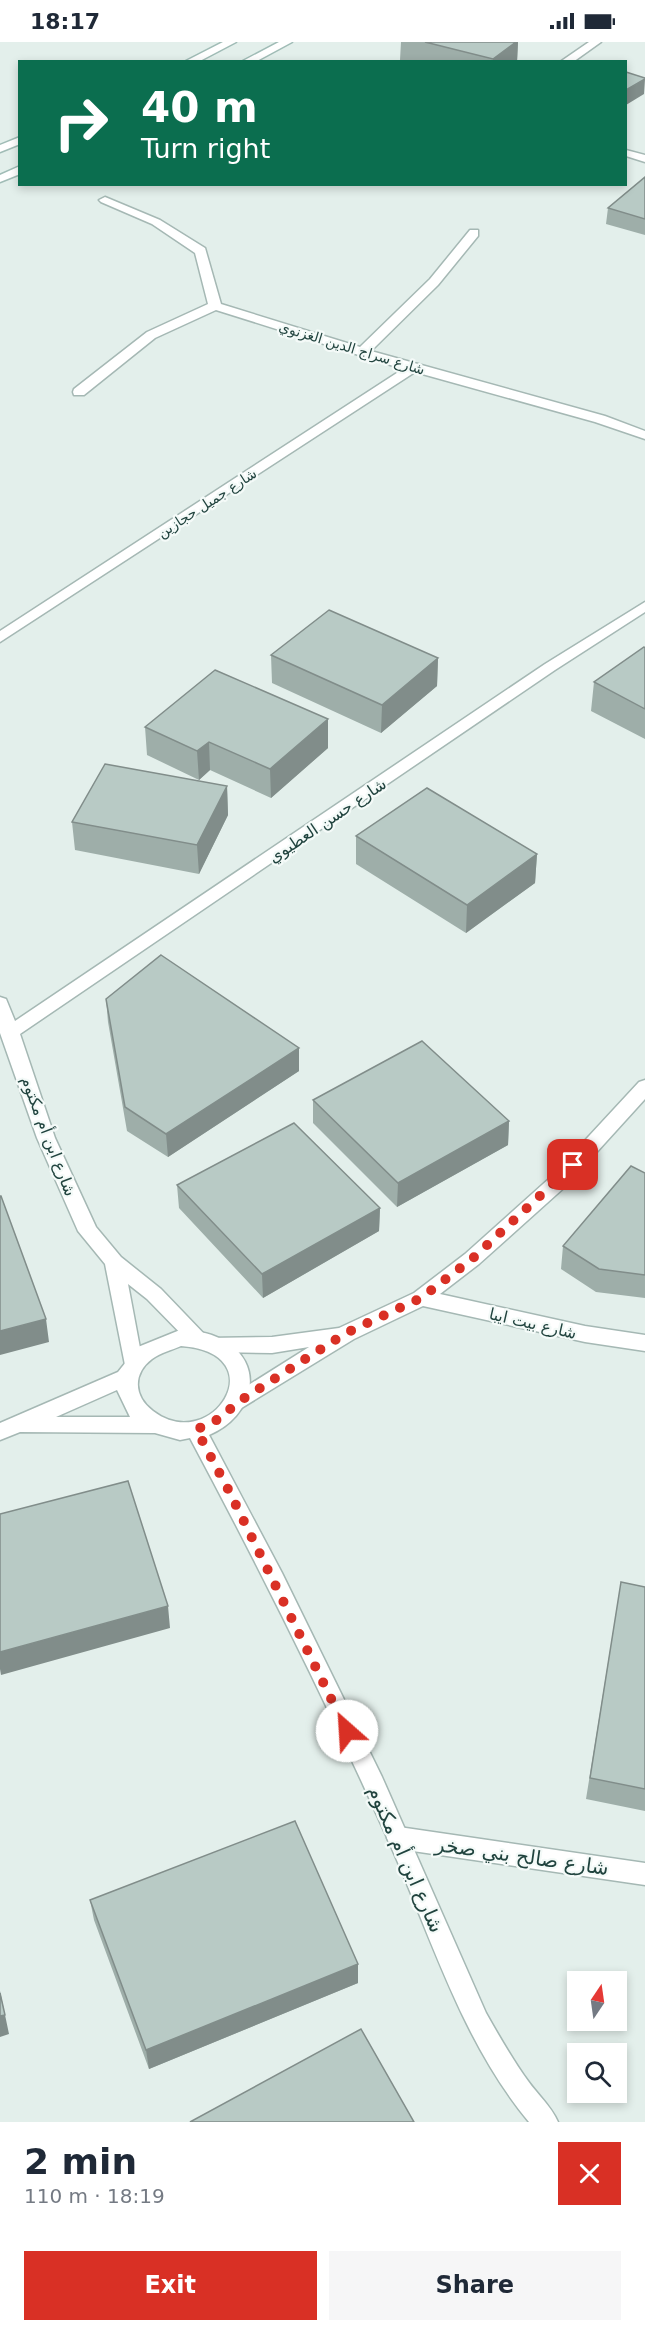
<!DOCTYPE html>
<meta charset="utf-8">
<style>
body{margin:0;font-family:"DejaVu Sans","Noto Naskh Arabic",sans-serif;background:#f6f6f7;color:#1f2937;height:100vh;display:flex;flex-direction:column;font-size:22px;white-space:nowrap}
*{box-sizing:border-box;margin:0}
p{font-size:20px;color:#747a83}
.icon{flex:none;width:33px;height:33px;fill:none;stroke:currentColor;stroke-width:2;stroke-linecap:round;stroke-linejoin:round}
.map{position:relative;height:2080px;overflow:hidden}
.drawer{display:flex;flex-direction:column;background:#fff;flex:1}
.drawer>*{flex:none}
.banner{position:absolute;left:18px;top:18px;width:609px;height:126px;border-radius:0px;box-shadow:0 3px 9px #0003;background:#0b6e4f;color:#fff;overflow:hidden}
.needle{width:39px;rotate:13deg}
.controls{position:absolute;left:567px;top:1929px;display:grid;gap:12px}
.controls a{display:grid;place-items:center;width:60px;height:60px;border-radius:0px;background:#fff;box-shadow:0 3px 9px #0003;font-size:30px}
.pin{position:absolute;display:grid;place-items:center;width:51px;height:51px;color:#fff;margin:-26px;border-radius:12px;box-shadow:0 3px 9px #0006}
.me{position:absolute;width:66px;margin:-33px;rotate:334deg;stroke-linejoin:round;filter:drop-shadow(0 0 4px #0008)}
.turn{display:flex;align-items:center;gap:21px;height:126px;padding:0 24px;font-size:27px}
.turn .icon{width:78px;height:78px;stroke-width:2.5}
.turn b{display:block;font-size:42px;line-height:51px}
.round{display:grid;place-items:center;flex:none;width:63px;height:63px;border-radius:0px;background:#f6f6f7}
.head{display:flex;align-items:center;justify-content:space-between;height:102px;padding:0 24px}
h1{font-size:36px;font-weight:600;line-height:45px}
.primary-button{display:flex;gap:12px;margin-top:auto;padding:12px 24px}
.primary-button a{flex:1;height:69px;border-radius:0px;background:#d93025;color:#fff;font-size:24px;font-weight:600;line-height:69px;text-align:center}
.primary-button a+a{background:#f6f6f7;color:#1f2937}
.status{display:flex;justify-content:space-between;align-items:center;height:42px;padding:0 30px;background:#fff;direction:ltr}
.status svg{height:16px;fill:currentColor}
.map>svg:first-child{display:block}
.lines{fill:none;stroke-linecap:round;stroke-linejoin:round}
.minor-casing{stroke:#a5b8b4;stroke-width:3}
.tertiary-casing{stroke:#a5b8b4;stroke-width:3}
.secondary-casing{stroke:#a0bcb6;stroke-width:3}
.minor{fill:#fff;fill-rule:evenodd}
.tertiary{fill:#fff;fill-rule:evenodd}
.secondary{fill:#fff;fill-rule:evenodd}
.wall{fill:#9eaea9}
.shaded-wall{fill:#818d8a}
.building{fill:#b8cac5;stroke:#818d8a;stroke-width:1.5}
.route{stroke:#d93025;stroke-width:10;stroke-dasharray:0 18}
.labels{text-anchor:middle;stroke-width:4.5;stroke-linejoin:round;paint-order:stroke}
.far-street-label{font-size:14px;fill:#20433e;stroke:#f4faf8}
.street-label{font-size:16px;fill:#20433e;stroke:#f4faf8}
.near-street-label{font-size:20px;fill:#20433e;stroke:#f4faf8}
</style>
<div class="status"><b>18:17</b><svg viewBox="0 0 49 12"><path d="M0 12V9h3v3zM5 12V6h3v6zM10 12V3h3v9zM15 12V0h3v12zM26 1h20v11H26zM47 4h2v5h-2z"/></svg></div>
<div class="map">
<svg width="645" height="2080" viewBox="0 0 645 2080">
<rect width="100%" height="100%" fill="#e3efeb"/>
<g class="lines">
<!-- minor casing -->
<g class="minor-casing">
<path id="minor" d="M589,0H601L573,20H560Z
M626,108L645,113V120L626,114Z
M105,155L160,178L205,206L221,262L360,305L430,237L470,188H478V194L438,243L371,309L605,374L645,389V397L595,380L415,330L0,600V589L403,327L216,268L155,296L84,353H74L73,350L74,347L147,290L208,262L195,211L152,182L101,160L99,158Z
M645,560V570L555,628L20,992L55,1096L96,1185L121,1215L161,1247L208,1296L272,1295L339,1286L414,1251L465,1212L552,1134L639,1040L645,1038V1057L566,1144L479,1222L440,1252L585,1284L645,1293V1309L585,1300L423,1264L354,1297L235,1370L228,1368L225,1362L228,1356L309,1305L272,1311L214,1310L207,1308L205,1303L199,1305L192,1303L147,1257L128,1242L143,1322L140,1328L133,1330L126,1328L105,1222L78,1189L37,1096L0,991V955L6,957L15,979L545,622Z
M399,1785L645,1821V1843L399,1807L391,1804L387,1796L391,1788Z"/>
</g>
<!-- tertiary casing -->
<g class="tertiary-casing">
<path id="tertiary" d="M180,1288C194,1289 208,1290 221,1297C268,1321 253,1375 209,1393L282,1531L382,1735L486,1971C499,1994 512,2017 528,2039C538,2053 551,2064 558,2080H529C461,1998 432,1896 389,1800C328,1663 261,1529 190,1396L180,1398L155,1391L20,1390L0,1398V1381L118,1330L138,1305ZM181,1304C277,1311 212,1414 153,1369C134,1355 132,1332 152,1317C160,1311 172,1308 181,1304ZM117,1348L130,1375H56Z"/>
</g>
<!-- secondary casing -->
<g class="secondary-casing">
<path id="secondary" d="M223,0H236L198,20H184Z
M279,0H292L255,20H241Z
M20,95V102L0,110V103Z
M20,124V132L0,140V133Z"/>
</g>
<!-- minor -->
<use href="#minor" class="minor"/>
<!-- tertiary -->
<use href="#tertiary" class="tertiary"/>
<!-- secondary -->
<use href="#secondary" class="secondary"/>
</g>
<!-- wall -->
<path class="wall" d="M401,0H518L517,20H405L400,18Z
M645,135V193L606,182L608,166Z
M645,606V697L591,669L594,640Z
M271,613L438,616L437,644L381,691L272,641Z
M145,685L328,706L271,756L210,728L199,738L147,713Z
M227,744L228,773L199,832L75,808L72,780Z
M356,794L537,812L535,841L466,891L356,822Z
M106,957L299,1029L168,1115L127,1089L108,980Z
M313,1058L509,1079L508,1103L397,1165L313,1081Z
M645,1131V1256L596,1250L561,1227L563,1204Z
M177,1143L380,1166L379,1189L263,1256L179,1166Z
M621,1540L645,1545V1769L586,1757Z
M90,1858L358,1941L149,2027L94,1878Z"/>
<!-- shaded-wall -->
<path class="shaded-wall" d="M516,0H518L517,20H493V17Z
M645,37L644,52L626,63V48Z
M438,616L437,644L381,691L382,663Z
M328,677V706L271,756L270,727Z
M209,700L210,728L199,738L197,709Z
M227,744L228,773L199,832L197,803Z
M537,812L535,841L466,891L467,863Z
M299,1006V1029L168,1115L166,1092Z
M509,1079L508,1103L397,1165L398,1141Z
M380,1166L379,1189L263,1256L262,1232Z
M46,1277L49,1300L0,1313V1289Z
M168,1564L170,1586L1,1633L0,1627V1610Z
M358,1922V1941L149,2027L146,2008Z
M0,1949L9,1992L0,1995Z"/>
<!-- building -->
<path class="building" d="M425,0H516L493,17Z
M626,30L645,36V37L626,48Z
M645,135V177L608,166Z
M329,568L438,616L382,663L271,613Z
M644,605L645,606V667L594,640Z
M215,628L328,677L270,727L209,700L197,709L145,685Z
M105,722L227,744L197,803L72,780Z
M427,746L537,812L467,863L356,794Z
M161,913L299,1006L166,1092L125,1065L106,957Z
M422,999L509,1079L398,1141L313,1058Z
M294,1081L380,1166L262,1232L177,1143Z
M631,1124L645,1131V1233L599,1227L563,1204Z
M0,1154H1L46,1277L0,1289Z
M128,1439L168,1564L0,1610V1472Z
M621,1540L645,1545V1747L590,1736Z
M295,1779L358,1922L146,2008L90,1858Z
M0,1951L5,1973L0,1974Z
M361,1987L414,2080H190Z"/>
<g class="lines">
<!-- route -->
<path class="route" d="M347,1689L229,1449L196,1387C213,1382 223,1375 235,1362L346,1291L421,1256L472,1217L573,1123"/>
</g>
<g class="labels">
<!-- far-street labels -->
<g class="far-street-label">
<text transform="translate(352 306) rotate(17)" y="5">شارع سراج الدين الغزنوي</text>
<text transform="translate(207 461) rotate(-33)" y="5">شارع جميل حجازين</text>
</g>
<!-- street labels -->
<g class="street-label">
<text transform="translate(327 778) rotate(-34)" y="6">شارع حسن العطيوي</text>
<text transform="translate(49 1094) rotate(69)" y="6">شارع ابن أم مكتوم</text>
<text transform="translate(533 1281) rotate(13)" y="6">شارع بيت ايبا</text>
</g>
<!-- near-street labels -->
<g class="near-street-label">
<text transform="translate(522 1814) rotate(8)" y="7">شارع صالح بني صخر</text>
<text transform="translate(406 1817) rotate(66)" y="7">شارع ابن أم مكتوم</text>
</g>
</g>
</svg>
<div class="controls">
<a><svg class="needle" viewBox="-14 -14 28 28"><path d="M0-13l5 13h-10z" fill="#e53935"/><path d="M0 13l5-13h-10z" fill="#747a83"/></svg></a>
<a><svg class="icon" aria-label="search" viewBox="0 0 24 24"><circle cx="10" cy="10" r="6"/><path d="M15 15l6 6"/></svg></a>
</div>
<div class="pin" style="left:573px;top:1123px;background:#d93025"><svg class="icon" aria-label="arrive" viewBox="0 0 24 24"><path d="M6 21V4h12l-3 4 3 4H6"/></svg></div>
<svg class="me" style="left:347px;top:1689px" viewBox="-20 -20 40 40"><circle r="19" fill="#fff"/><path d="M0-13L10 11 0 6-10 11z" fill="#d93025"/></svg>
<div class="banner">
<div class="turn"><svg class="icon" aria-label="right" viewBox="0 0 24 24"><path d="M7 20v-9h11M14 6l5 5-5 5"/></svg><div><b>40 m</b>Turn right</div></div>
</div>
</div>
<section class="drawer">
<div class="head"><div><h1>2 min</h1><p>110 m · 18:19</p></div><a class="round" style="background:#d93025;color:#fff"><svg class="icon" aria-label="close" viewBox="0 0 24 24"><path d="M6 6l12 12M18 6L6 18"/></svg></a></div>
<div class="primary-button"><a>Exit</a><a>Share</a></div>
</section>
